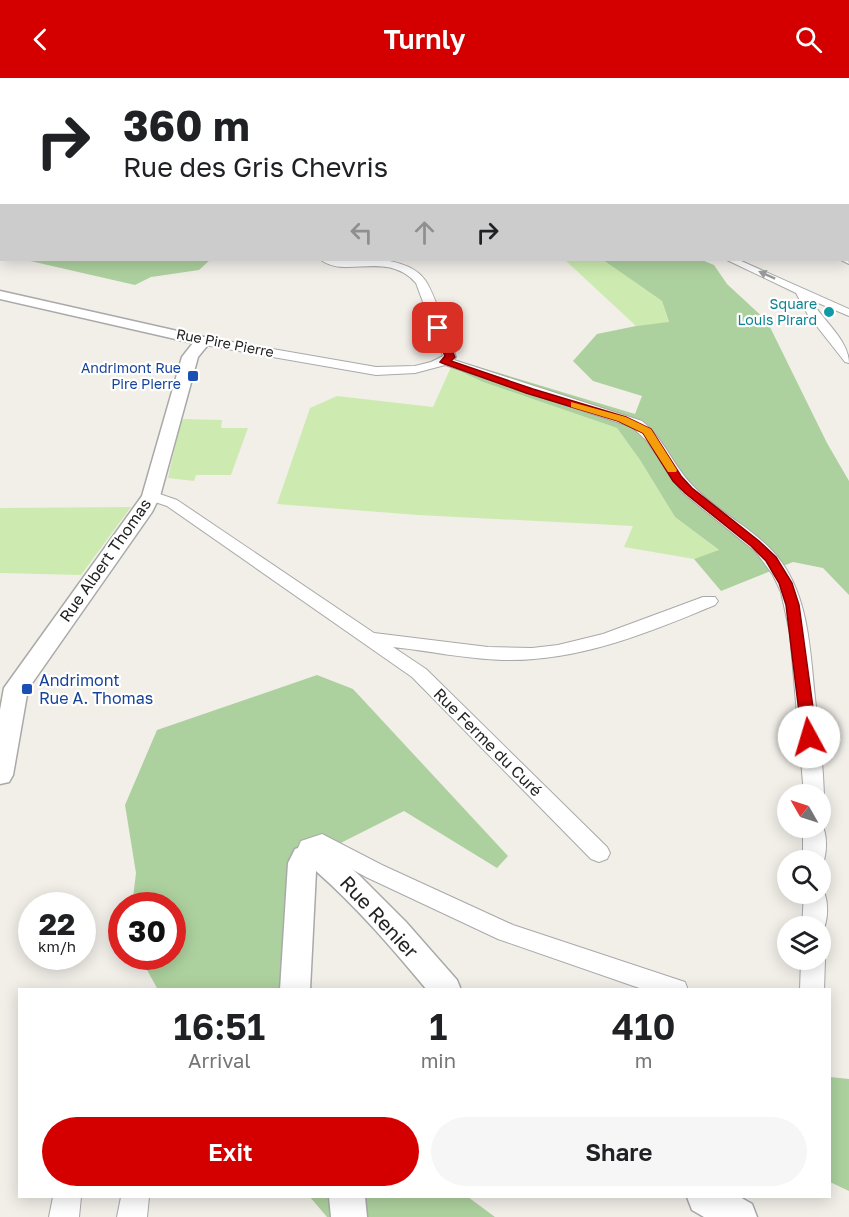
<!DOCTYPE html>
<meta charset="utf-8">
<style>
body{margin:0;font-family:"Golos Text",sans-serif;background:#f6f6f6;color:#202124;height:100vh;display:flex;flex-direction:column;font-size:22px;white-space:nowrap}
*{box-sizing:border-box;margin:0}
p{font-size:20px;color:#757577}
.icon{flex:none;width:33px;height:33px;fill:none;stroke:currentColor;stroke-width:2;stroke-linecap:round;stroke-linejoin:round}
.map{position:relative;flex:1;overflow:hidden}
.drawer{position:absolute;left:18px;top:910px;width:813px;height:210px;display:flex;flex-direction:column;background:#fff;border-radius:0px;box-shadow:0 3px 15px #0003}
.drawer>*{flex:none}
.banner{position:absolute;left:0px;top:0px;width:849px;height:183px;box-shadow:0 3px 15px #0003;background:#fff;color:#202124;overflow:hidden}
.needle{width:39px;rotate:309deg}
.controls{position:absolute;left:777px;top:706px;display:grid;gap:12px}
.controls a{display:grid;place-items:center;width:54px;height:54px;border-radius:50%;background:#fff;box-shadow:0 3px 15px #0003;font-size:30px}
.speed{position:absolute;left:18px;top:814px;display:flex;gap:12px;font-size:30px;font-weight:700;text-align:center}
.speed>*{display:grid;place-content:center;width:78px;height:78px;border-radius:50%;background:#fff;box-shadow:0 3px 15px #0003;line-height:1}
.speed small{font-size:15px;font-weight:400}
.speed .limit{border:9px solid #d22;background:#fff;color:#111}
.pin{position:absolute;display:grid;place-items:center;width:51px;height:51px;color:#fff;margin:-26px;border-radius:12px;box-shadow:0 3px 9px #0006}
.me{position:absolute;width:66px;margin:-33px;rotate:354deg;stroke-linejoin:round;filter:drop-shadow(0 0 4px #0008)}
.turn{display:flex;align-items:center;gap:21px;height:126px;padding:0 24px;font-size:27px}
.turn .icon{width:78px;height:78px;stroke-width:2.5}
.turn b{display:block;font-size:42px;line-height:51px}
.lanes{display:flex;align-items:center;height:57px;padding:0 24px;background:#0003;justify-content:center;gap:30px;direction:ltr}
.lanes .off{opacity:.35}
.eta{display:flex;justify-content:space-evenly;align-items:center;height:102px;text-align:center}
.eta b{font-size:36px;font-weight:600;line-height:42px}
.primary-button{display:flex;gap:12px;margin-top:auto;padding:12px 24px}
.primary-button a{flex:1;height:69px;border-radius:36px;background:#d40000;color:#fff;font-size:24px;font-weight:600;line-height:69px;text-align:center}
.primary-button a+a{background:#f6f6f6;color:#202124}
header{display:flex;justify-content:space-between;align-items:center;height:78px;padding:0 24px;background:#d40000;color:#fff;font-size:27px;font-weight:600}
.map>svg:first-child{display:block}
.grass{fill:#cdebb0}
.forest{fill:#add19e}
.lines{fill:none;stroke-linecap:round;stroke-linejoin:round}
.minor-casing{stroke:#a9a9a9;stroke-width:2}
.tertiary-casing{stroke:#a9a9a9;stroke-width:3}
.primary-casing{stroke:#a06b00;stroke-width:2}
.minor{fill:#fff;fill-rule:evenodd}
.tertiary{fill:#fff;fill-rule:evenodd}
.primary{fill:#fcd6a4;fill-rule:evenodd}
.oneway{fill:#9c9c9c}
.route{fill:#d40000;stroke:#8a0000;stroke-width:1.5}
.slow{fill:#f59e0b}
.culture-dot{fill:#0f9aa8;stroke:#fff;stroke-width:2}
.transit-dot{fill:#1a4fb4;stroke:#fff;stroke-width:2}
.labels{text-anchor:middle;stroke-width:4.5;stroke-linejoin:round;paint-order:stroke}
.far-culture-label{font-size:14px;fill:#0d838f;stroke:#fff;text-anchor:end}
.far-street-label{font-size:14px;fill:#222;stroke:#fff}
.far-transit-label{font-size:14px;fill:#164399;stroke:#fff;text-anchor:end}
.street-label{font-size:16px;fill:#222;stroke:#fff}
.transit-label{font-size:16px;fill:#164399;stroke:#fff;text-anchor:start}
.near-street-label{font-size:20px;fill:#222;stroke:#fff}
</style>
<header><svg class="icon" aria-label="back" viewBox="0 0 24 24"><path d="M15 5l-7 7 7 7"/></svg>Turnly<svg class="icon" aria-label="search" viewBox="0 0 24 24"><circle cx="10" cy="10" r="6"/><path d="M15 15l6 6"/></svg></header>
<div class="map">
<svg width="849" height="1139" viewBox="0 0 849 1139">
<rect width="100%" height="100%" fill="#f2efe9"/>
<!-- grass -->
<path class="grass" d="M233,0H459V1L235,2Z
M565,182H603L662,223L669,245L636,248Z
M451,289L483,304L617,350L640,382L675,439L720,473L694,481L624,469L633,448L418,437L277,426L310,330L337,318L433,329Z
M184,341L222,342L221,350H248L231,397H196L194,403L168,400L181,342Z
M131,429L81,497L0,495V430Z"/>
<!-- forest -->
<path class="forest" d="M26,182H210L199,192L151,199L135,207Z
M603,182H702L714,187L727,206L767,243L827,365L849,403V517L823,490L793,484L721,513L694,481L719,472L675,439L640,382L617,350L483,304L451,289L459,283L635,336L642,318L593,303L573,283L597,256L636,248L669,244L662,223Z
M317,597L353,611L508,778L497,790L404,733L317,777L308,901L312,912H158L140,879H172V828H132L136,795L125,727L157,652Z
M830,999L849,1001V1113L830,1104Z
M310,1119H468L495,1139H327Z"/>
<g class="lines">
<!-- minor casing -->
<g class="minor-casing">
<path id="minor" d="M586,0H592L593,2H586Z
M848,116H849V122H848Z
M0,137H2V143H0Z
M848,137H849V144H848Z
M848,151H849V157H848Z
M848,179L849,186L841,182H848Z
M321,182C349,179 407,176 425,202C436,218 448,259 456,279L454,282L642,343C664,361 673,387 692,407C717,434 752,449 776,477C809,516 810,572 815,620C818,645 821,671 823,697L824,717L821,723L820,717H804L790,555L781,514L773,497L756,474L682,414L647,363L632,349L445,287L415,295L376,297L204,267L198,263L204,259L376,289L415,288L431,284L443,278L416,205C386,172 347,201 321,182Z
M727,182H739L849,231V238L811,222C822,242 849,262 849,285L845,284L808,237L796,215Z
M151,413L177,422L374,555L488,569L532,570L558,567L603,556L703,519H715L718,523L715,527C648,555 577,584 503,582C466,581 430,573 393,569L426,591L607,769L610,775L607,781L599,784L591,781L412,599L167,428L146,421L143,418Z
M820,744C828,753 828,780 820,790V783H803V750H820Z
M322,756L382,787L513,847L685,904L688,912H645L498,861L366,799L320,774C311,782 312,790 297,785L294,779L301,763Z
M820,809C830,817 829,847 820,857V849H802L804,816H820Z
M820,874L825,882L824,912H800L801,882H820Z
M53,1119H81L79,1139H49Z
M121,1119H149L147,1139H117Z"/>
</g>
<!-- tertiary casing -->
<g class="tertiary-casing">
<path id="tertiary" d="M0,213L204,259L211,263L198,279L160,418L152,434L28,611L13,697L9,704L0,706V632L4,610L142,418L182,279L193,265L0,221Z
M305,768L331,773L359,797L406,844L457,902L461,912H427C392,870 357,829 316,793L310,912H280L288,785L295,771Z
M329,1119H365L367,1139H331Z
M687,1119H740L752,1126L757,1139H704L692,1132Z"/>
</g>
<!-- primary casing -->
<g class="primary-casing">
<path id="primary" d="M712,0H725L726,2H713Z
M848,57H849V65H848Z"/>
</g>
<!-- minor -->
<use href="#minor" class="minor"/>
<!-- tertiary -->
<use href="#tertiary" class="tertiary"/>
<!-- primary -->
<use href="#primary" class="primary"/>
</g>
<!-- one-way arrows -->
<defs><path id="oneway-solid" d="M-6-.8H1V-3.2L6.5 0L1 3.2V.8H-6Z" transform="scale(1.5)"/></defs>
<use class="oneway" href="#oneway-solid" transform="translate(767 197) rotate(-156)"/>
<!-- route -->
<path class="route" d="M435,248H441L455,279L451,283L533,311L626,339L651,351L681,398L692,410L759,463L776,479L792,505L799,527L817,659L815,663H804L802,659L786,527L779,505L766,483L751,468L685,415L673,403L643,355L618,343L526,315L442,285L440,284L445,278L433,250Z"/>
<!-- slow -->
<path class="slow" d="M571,324L626,339L651,351L677,392L676,394H668L643,355L618,343L571,329Z"/>
<!-- markers -->
<circle class="culture-dot" cx="829" cy="234" r="6"/>
<g class="transit-dot">
<rect x="187" y="292" width="12" height="12" rx="3"/>
<rect x="21" y="605" width="12" height="12" rx="3"/>
</g>
<g class="labels">
<!-- far-culture labels -->
<g class="far-culture-label">
<text x="817" y="231">Square<tspan x="817" dy="16">Louis Pirard</tspan></text>
</g>
<!-- far-street labels -->
<g class="far-street-label">
<text transform="translate(225 265) rotate(11)" y="5">Rue Pire Pierre</text>
</g>
<!-- far-transit labels -->
<g class="far-transit-label">
<text x="181" y="295">Andrimont Rue<tspan x="181" dy="16">Pire Pierre</tspan></text>
</g>
<!-- street labels -->
<g class="street-label">
<text transform="translate(105 482) rotate(-55)" y="6">Rue Albert Thomas</text>
<text transform="translate(488 664) rotate(45)" y="6">Rue Ferme du Curé</text>
</g>
<!-- transit labels -->
<g class="transit-label">
<text x="39" y="608">Andrimont<tspan x="39" dy="18">Rue A. Thomas</tspan></text>
</g>
<!-- near-street labels -->
<g class="near-street-label">
<text transform="translate(379 839) rotate(47)" y="7">Rue Renier</text>
</g>
</g>
</svg>
<div class="controls">
<a><svg class="needle" viewBox="-14 -14 28 28"><path d="M0-13l5 13h-10z" fill="#e53935"/><path d="M0 13l5-13h-10z" fill="#757577"/></svg></a>
<a><svg class="icon" aria-label="search" viewBox="0 0 24 24"><circle cx="10" cy="10" r="6"/><path d="M15 15l6 6"/></svg></a>
<a><svg class="icon" aria-label="layers" viewBox="0 0 24 24"><path d="M12 4l9 5-9 5-9-5zM3 14l9 5 9-5"/></svg></a>
</div>
<div class="speed"><div>22<small>km/h</small></div><div class="limit">30</div></div>
<div class="pin" style="left:438px;top:250px;background:#d93025"><svg class="icon" aria-label="arrive" viewBox="0 0 24 24"><path d="M6 21V4h12l-3 4 3 4H6"/></svg></div>
<svg class="me" style="left:809px;top:659px" viewBox="-20 -20 40 40"><circle r="19" fill="#fff"/><path d="M0-13L10 11 0 6-10 11z" fill="#d40000"/></svg>
<div class="banner">
<div class="turn"><svg class="icon" aria-label="right" viewBox="0 0 24 24"><path d="M7 20v-9h11M14 6l5 5-5 5"/></svg><div><b>360 m</b>Rue des Gris Chevris</div></div>
<div class="lanes"><svg class="icon off" aria-label="left" viewBox="0 0 24 24"><path d="M17 20v-9H6M10 6l-5 5 5 5"/></svg><svg class="icon off" aria-label="ahead" viewBox="0 0 24 24"><path d="M12 20V5M6 11l6-6 6 6"/></svg><svg class="icon" aria-label="right" viewBox="0 0 24 24"><path d="M7 20v-9h11M14 6l5 5-5 5"/></svg></div>
</div>
<section class="drawer">
<div class="eta">
<div><b>16:51</b><p>Arrival</p></div>
<div><b>1</b><p>min</p></div>
<div><b>410</b><p>m</p></div>
</div>
<div class="primary-button"><a>Exit</a><a>Share</a></div>
</section>
</div>
